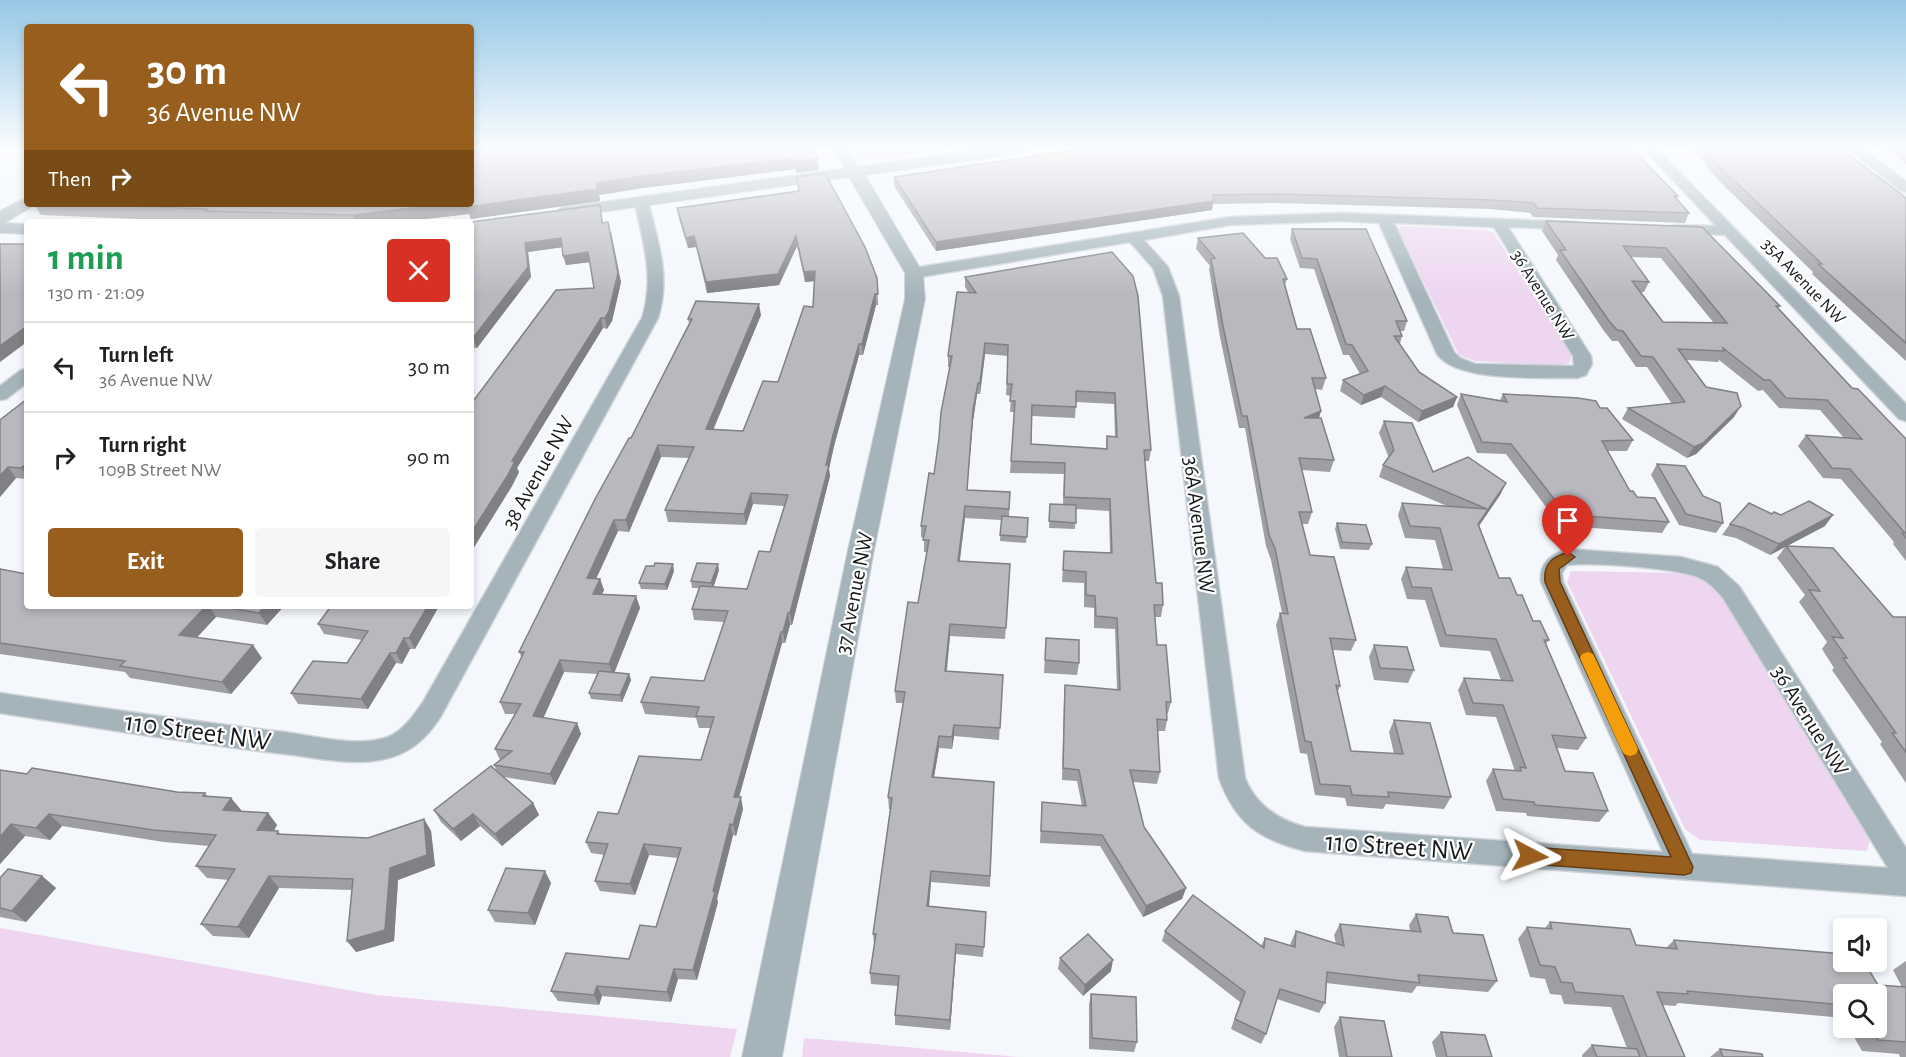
<!DOCTYPE html>
<meta charset="utf-8">
<style>
body{margin:0;font-family:"Alegreya Sans",sans-serif;background:#f6f6f6;color:#202124;height:100vh;display:flex;flex-direction:column;font-size:22px;white-space:nowrap}
*{box-sizing:border-box;margin:0}
p{font-size:20px;color:#757577}
.icon{flex:none;width:33px;height:33px;fill:none;stroke:currentColor;stroke-width:2;stroke-linecap:round;stroke-linejoin:round}
.map{position:relative;flex:1;overflow:hidden}
.drawer{position:absolute;left:24px;top:219px;width:450px;height:390px;display:flex;flex-direction:column;background:#fff;border-radius:6px;box-shadow:0 3px 9px #0003}
.drawer>*{flex:none}
.banner{position:absolute;left:24px;top:24px;width:450px;height:183px;border-radius:6px;box-shadow:0 3px 9px #0003;background:#985e1d;color:#fff;overflow:hidden}
.tools{position:absolute;left:1833px;top:918px;display:grid;gap:12px}
.tools a{display:grid;place-items:center;width:54px;height:54px;border-radius:6px;background:#fff;box-shadow:0 3px 9px #0003;font-size:30px}
.pin{position:absolute;display:grid;place-items:center;width:51px;height:51px;color:#fff;margin:-62px -26px;border-radius:50% 50% 50% 0;rotate:-45deg;box-shadow:0 0 6px #0007}
.pin .icon{rotate:45deg}
.me{position:absolute;width:66px;margin:-33px;rotate:94deg;stroke-linejoin:round;filter:drop-shadow(0 0 4px #0008)}
.turn{display:flex;align-items:center;gap:21px;height:126px;padding:0 24px;font-size:27px}
.turn .icon{width:78px;height:78px;stroke-width:2.5}
.turn b{display:block;font-size:42px;line-height:51px}
.then{display:flex;align-items:center;height:57px;padding:0 24px;background:#0003;gap:12px;font-size:22px}
.round{display:grid;place-items:center;flex:none;width:63px;height:63px;border-radius:6px;background:#f6f6f6}
.overview{display:flex;align-items:center;justify-content:space-between;height:102px;padding:0 24px}
h1{font-size:36px;font-weight:700;line-height:45px;color:#1e9e55}
.button{display:flex;gap:12px;margin-top:auto;padding:12px 24px}
.button a{flex:1;height:69px;border-radius:6px;background:#985e1d;color:#fff;font-size:24px;font-weight:700;line-height:69px;text-align:center}
.button a+a{background:#f6f6f6;color:#202124}
ul{padding:0;list-style:none}
li{display:flex;align-items:center;gap:18px;height:90px;padding:0 24px;border-top:2px solid #e0e0e0}
li div{flex:1}
li b{display:block;font-size:22px}
li em{font-style:normal}
.map>svg:first-child{display:block}
.green{fill:#eed6f0}
.lines{fill:none;stroke-linecap:round;stroke-linejoin:round}
.minor-casing{stroke:#d0d4d9;stroke-width:3}
.tertiary-casing{stroke:#d0d4d9;stroke-width:2}
.minor{fill:#a4b4ba;fill-rule:evenodd}
.tertiary{fill:#a4b4ba;fill-rule:evenodd}
.wall{fill:#9e9ea3;fill-rule:evenodd}
.shaded-wall{fill:#818185}
.building{fill:#b8b8be;stroke:#818185;stroke-width:1.5;fill-rule:evenodd}
.route{fill:#985e1d;stroke:#633d13;stroke-width:1.5}
.slow{fill:#f59e0b}
.labels{text-anchor:middle;stroke-width:4.5;stroke-linejoin:round;paint-order:stroke}
.far-street-label{font-size:18px;fill:#16181a;stroke:#fff}
.street-label{font-size:22px;fill:#16181a;stroke:#fff}
.near-street-label{font-size:27px;fill:#16181a;stroke:#fff}
</style>
<div class="map">
<svg width="1906" height="1057" viewBox="0 0 1906 1057">
<rect width="100%" height="100%" fill="#f4f8fd"/>
<!-- green -->
<path class="green" d="M854,148H959L873,160L860,158Z
M1402,226L1486,230L1494,233L1572,355L1569,363L1559,366L1475,361L1459,355L1398,229Z
M1571,571L1685,573L1706,581L1720,592L1870,839L1867,851L1700,840L1685,829L1567,582Z
M0,928L376,995L737,1029L730,1057H0Z
M804,1038L829,1040L1018,1057H802Z"/>
<g class="lines">
<!-- minor casing -->
<g class="minor-casing">
<path id="minor" d="M834,148H846L861,171L859,174H849Z
M1643,148H1656L1906,404V421L1899,419L1725,235L1671,232L1669,229L1671,226L1676,225L1716,226Z
M1847,148H1861L1906,181V192L1901,191Z
M641,197L648,201C658,241 671,277 658,318L441,716C426,740 408,755 380,760C346,766 310,756 276,753C183,742 92,727 0,713V693C95,707 189,721 284,732C316,736 356,748 388,737C403,731 414,715 423,702L642,318C655,278 643,241 634,201Z
M1341,213L1577,222L1579,225L1577,228L1572,229L1508,227L1591,356L1592,364L1586,375L1577,378C1542,377 1458,383 1437,354L1379,223L1341,221L1230,225L1144,240L1168,267L1179,296L1245,778C1256,805 1277,819 1305,827L1663,852L1541,582C1539,563 1551,554 1568,549L1681,557L1718,567L1739,586L1906,848V896L1305,851C1259,839 1236,824 1219,778L1163,296L1153,268L1130,242L914,278L906,273L914,268L1230,217ZM1394,223L1494,227L1573,356L1574,366L1475,364L1460,358L1454,352ZM1567,565C1590,562 1683,568 1702,579C1710,583 1717,591 1723,598L1888,868L1692,854L1563,582L1562,573Z
M27,369V383L6,399L0,400V386L21,370Z"/>
</g>
<!-- tertiary casing -->
<g class="tertiary-casing">
<path id="tertiary" d="M990,148H1031L1023,153L865,175L923,273L925,299L874,550L782,1057H742L848,550L905,299V273L849,177L566,217L560,216L557,212L560,208L566,207Z
M27,197V204H34L33,206L5,223L27,224V234L0,233V211Z"/>
</g>
<!-- minor -->
<use href="#minor" class="minor"/>
<!-- tertiary -->
<use href="#tertiary" class="tertiary"/>
</g>
<!-- wall -->
<path class="wall" d="M812,148L819,170L796,173L795,169L643,188L599,195L600,201L471,219L469,214L399,222H211L41,215L34,204H471Z
M1691,148H1840L1906,198V361L1812,274L1813,272L1719,181L1706,166L1707,164Z
M1885,148H1906V164Z
M894,177L1678,196L1677,199L1689,213L1685,223L1533,217L1530,213L1490,209L1277,203L1213,204L1212,210L936,251L894,186Z
M798,191L877,278L878,305H876L863,355H859L834,446L829,469L830,476L792,625H790L785,643H782L739,797L743,809L736,836L733,835L717,899L718,902L697,980L678,979L671,1002L602,996L599,1005L558,1001L551,991L629,959L656,927L678,858L649,855L635,895L600,891L595,881L605,855L591,853L586,842L618,814L701,760L711,728H699L696,718L645,714L641,702L704,681L724,622L694,620L692,609L699,588H692L691,581L719,570L713,587L747,589L770,552L784,506L753,504L746,525L668,522L665,510L689,458L661,457L629,532L618,531L596,579H600L604,590L602,594L636,596L640,608L614,673L629,674L631,680L622,702L591,699L589,693L597,674L564,672L543,718L577,723L581,734L555,785L504,777L533,803L539,815L502,846L480,826L461,841L441,822L434,810L497,771L494,765L500,760L495,749L515,714H505L500,702L522,658L519,652L631,438L689,323L688,319L761,315L713,429L743,431L778,382L813,307L814,281L805,282L797,246L779,285L707,293L696,247L688,248L679,218L677,208Z
M600,205L603,223L621,282L612,321L607,329L603,328L543,425L517,468L519,472L512,486L471,552V404L594,288L590,262L566,265L562,247L528,252L531,277L477,348H471V222Z
M1546,221L1702,227L1780,306L1778,308L1852,388L1906,439V561L1893,544L1894,542L1841,479L1823,478L1798,446L1806,435L1844,438L1820,410L1779,408L1763,390L1758,391L1719,360L1718,362L1686,360L1706,387L1734,417L1696,454L1687,458L1622,419L1628,408L1672,404L1647,367H1636L1618,341H1612L1604,331L1556,260L1558,255L1542,231ZM1630,257L1661,258L1713,322H1663L1640,292H1644L1649,282Z
M1292,229L1407,321L1404,331H1400L1402,336L1400,344L1419,372L1457,397L1453,407L1418,422L1381,397L1361,405L1340,391L1343,380L1360,374L1349,355H1343L1314,269L1300,268L1290,239Z
M1198,238L1265,258L1287,279L1285,285L1297,329L1326,378L1322,390L1315,389L1319,418L1334,460L1330,472L1302,470L1312,512L1308,524H1302L1310,555L1356,640L1351,651L1333,650L1340,686L1337,693L1351,751L1394,754L1389,732L1394,720L1451,797L1444,809L1386,804L1383,809L1347,806L1345,798L1315,795L1307,754L1300,753L1276,625L1280,613H1282L1271,560L1266,546L1245,428H1239L1220,337L1209,269L1210,266L1196,249Z
M1112,252L1151,450L1149,461H1145L1156,583L1163,605L1161,617H1155L1157,645L1171,702L1168,713H1167V720L1165,731H1158L1160,772L1157,784L1133,782L1144,827L1186,888L1182,899L1143,917L1100,846L1040,843L1042,802L1082,806L1077,781L1062,780L1064,697L1065,685L1117,690L1115,629L1094,628V608L1084,607V583L1062,582L1064,551L1110,553L1109,511L1076,509L1075,529L1049,528L1050,504H1063L1064,474L1010,473L1014,412H1010L1011,396L1006,395L1008,356L985,354L980,394H977L973,421L967,490L1010,492L1009,517L1028,518L1026,543L1000,541L1001,520L965,518L960,561L1010,564L1005,639L950,636L947,671L1003,675L999,740L954,736L952,749L939,748L934,777L994,782L990,887L931,882L929,906L986,922L983,957L956,954L950,1030L895,1025V1015L898,986L871,984L870,973L874,944L873,934L890,809H889L888,797L903,703H896L895,691L918,603L927,552H924V538L921,537V526L934,474L950,367H948V356L968,292L965,287V277ZM1076,402L1114,404L1115,437L1107,436L1106,448L1031,444L1032,416L1075,418Z
M1461,394L1500,400L1503,394L1600,408L1633,440L1627,451H1608L1630,491L1637,497L1669,522L1662,533L1579,527L1576,521L1556,520L1506,454L1477,453L1457,405Z
M27,399V479L16,478L0,497V420Z
M1384,421L1433,472L1506,483L1500,495L1479,526L1499,578L1517,595L1533,621L1549,640L1546,644L1586,738L1578,750L1557,748L1565,771L1608,811L1599,822L1527,816L1526,813L1496,811L1486,781L1493,769L1515,771L1496,717L1466,715L1458,690L1464,678L1501,680L1490,651L1440,647L1425,600L1407,599L1401,579L1406,567L1443,569L1435,540L1405,538L1398,515L1402,503L1447,506L1379,477L1383,465L1389,458L1379,433Z
M1657,464L1703,496L1723,523L1716,533L1679,525L1651,475Z
M1772,514L1825,526L1787,546L1893,617H1906V783L1880,744L1882,742L1832,670L1834,668L1822,649L1827,642L1799,602L1805,595L1777,558L1785,547L1770,555L1736,538L1722,535L1730,524Z
M1337,523L1372,544L1369,550L1340,549L1335,529Z
M0,569L27,606H284L267,625L216,617L197,637L262,658L231,694L130,678L125,672L0,654Z
M674,571L667,590L641,589L639,583Z
M439,606L415,649H410L402,664L396,663L368,709L298,704L291,693L347,663L362,640L324,634L318,624Z
M1046,638L1079,663L1077,675L1044,673Z
M1374,645L1414,670L1408,683L1374,680L1369,657Z
M0,770L177,792L205,793L208,797L231,798L241,810V811L268,813L277,825L274,831H278L281,835L368,838L424,819L431,831L435,866L398,880L394,941L356,952L352,890L279,888L249,938L213,936L201,924L229,880L207,878L196,866L209,846L164,842L62,826L50,840L25,836L0,864Z
M42,876L56,888L26,922L0,917V878Z
M551,883L535,925L495,922L488,910Z
M1416,914L1453,933L1497,981L1488,992L1417,986L1412,993L1326,983L1325,1003L1319,1013L1277,999L1266,1034L1261,1044L1231,1029L1240,1002L1162,941L1165,931L1261,946L1265,938L1290,946L1291,942L1296,931L1336,944L1334,935L1340,924L1410,931L1409,925Z
M1550,922L1636,945L1666,948L1674,940L1878,985L1902,987L1893,970L1906,961V1057H1900L1899,1054L1862,1051L1849,1028H1876V994H1844V1018L1678,1003L1675,1006L1662,1005L1685,1057H1582V1055L1592,1045L1627,1048L1611,1007L1564,1004L1561,995L1550,994L1545,979L1530,977L1518,939L1527,927L1545,928Z
M1060,958L1111,971L1083,996L1058,969Z
M1091,994L1137,1042L1134,1052L1089,1049V1005Z
M1340,1017L1392,1057H1339L1334,1027Z
M1441,1032L1492,1057H1436L1432,1042Z
M1720,1049L1763,1057H1710Z"/>
<!-- shaded-wall -->
<path class="shaded-wall" d="M794,158L795,169L643,188L599,195L600,201L471,219L469,214L399,222H356L353,215L444,204H468L641,176Z
M818,158L819,170L796,173L795,161Z
M1213,201L1212,210L936,251V242Z
M611,231L621,282L612,321L607,329L605,318Z
M694,236L696,247L688,248L686,238Z
M796,236L797,246L779,285L707,293L706,282Z
M561,238L564,247L528,252L531,277L477,348L473,338L525,243Z
M588,252L591,262L566,265L563,256Z
M815,271L816,281L805,282L804,272Z
M875,294L876,305L863,355L862,344Z
M759,304L761,315L709,440L706,429Z
M601,318L603,328L517,468L519,472L512,486L471,552V533L512,461Z
M27,326V342L0,362V346Z
M985,343V354L980,394V383Z
M859,344V355L834,446L829,469L830,476L792,625L790,613L833,435Z
M978,383L977,394L973,421L966,501L973,410Z
M1385,386L1381,397L1361,405L1364,395Z
M1457,397L1453,407L1418,422L1422,411Z
M1741,406L1734,417L1696,454L1687,458L1694,447Z
M1321,411L1318,422L1304,418Z
M658,445L661,457L629,532L626,520Z
M27,463V475L21,468Z
M8,467L16,478L0,497V476Z
M1506,483L1500,495L1472,536L1478,524Z
M751,493L753,504L746,525L744,514Z
M965,506V518L958,572V561Z
M1833,515L1825,526L1770,555L1779,544Z
M614,520L618,531L591,590L587,578Z
M673,564L674,571L667,590L665,584Z
M718,564L719,570L713,589L711,583Z
M600,579L604,590L597,605L593,594Z
M636,596L640,608L613,676L609,664Z
M206,606H209L216,617L188,647L179,635Z
M265,606H284L267,625L259,613Z
M428,606H439L415,649L409,638Z
M788,613L790,625L785,643L783,632Z
M950,624V636L945,683V671Z
M781,632L782,643L736,808L734,797Z
M404,638L410,649L402,664L396,653Z
M253,645L262,658L231,694L222,682Z
M390,653L396,663L368,709L361,699Z
M560,660L564,672L539,728L533,716Z
M629,674L631,680L622,702L620,695Z
M577,723L581,734L555,785L550,774Z
M954,725V736L952,749V737Z
M939,736V748L932,788V777Z
M741,797L743,809L736,836L733,825Z
M231,798L241,810L234,822L223,810Z
M533,803L539,815L502,846L495,834Z
M268,813L277,825L267,842L257,830Z
M49,814L62,826L50,840L36,828Z
M473,814L480,826L461,841L453,829Z
M424,819L431,831L435,866L398,880L394,941L356,952L347,941L390,868Z
M11,824L25,836L0,864V837Z
M730,824L733,835L717,899L718,902L697,980L693,970Z
M644,844L649,855L635,895L630,884Z
M545,871L551,883L535,925L528,913Z
M931,871V882L928,917L927,906Z
M42,876L56,888L26,922L12,911Z
M269,876L279,888L249,938L238,927Z
M1186,888L1182,899L1143,917L1146,906Z
M956,944V954L950,1030V1020Z
M1113,960L1111,971L1083,996L1085,985Z
M674,969L678,979L671,1002L667,992Z
M597,986L602,996L599,1005L594,995Z"/>
<!-- building -->
<path class="building" d="M471,148H812L818,158L795,161L794,158L641,176L597,183V189L467,207V204H471Z
M1088,148H1631L1678,196H1674L1689,213L1537,208L1534,203L1493,200L1279,194L1213,195V201L936,242L894,177Z
M1704,148H1840L1906,198V343L1818,264H1822L1724,171L1711,157H1713Z
M825,173L865,247L877,278L878,294H875L862,344H859L833,435L826,465H829L790,613H788L783,632H781L734,797H741L733,825L730,824L713,891L715,892L693,970L674,969L667,992L597,986L594,995L551,991L566,953L629,959L640,925L656,927L681,848L644,844L630,884L595,881L608,844L586,842L598,812L618,814L639,756L701,760L714,717L696,716L699,707L641,702L651,677L704,681L728,611L692,609L700,586L747,589L759,551L770,552L788,495L751,493L744,514L665,510L694,447L658,445L626,520H614L587,578L600,579L593,594L636,596L609,664L560,660L533,716L577,723L550,774L494,765L512,751L495,749L521,704L500,702L524,652H519L595,499L629,438H631L680,342L692,319H688L696,301L759,304L706,429L743,431L763,381L778,382L804,306L813,307L815,271L804,272L796,236L778,274L706,282L694,236L686,238L677,208L799,191L797,177Z
M69,204H444L353,215L205,211L207,209Z
M600,205L602,223L608,222L618,273L609,311L605,318H601L540,415L512,461H515L508,475L471,533V404L556,290L594,288L588,252L563,256L561,238L525,243L528,267L473,338H471V222Z
M1546,221L1702,227L1780,306H1776L1852,388L1858,389L1906,439V538L1902,533H1905L1850,469L1832,468L1806,435L1862,439L1827,400L1786,398L1770,380H1764L1723,348L1724,351L1678,349L1706,387L1737,393L1741,406L1703,443L1694,447L1628,408L1685,402L1653,357L1641,356L1623,331L1617,330L1609,321L1560,250H1566ZM1623,246L1666,248L1727,323L1663,322L1632,281L1649,282Z
M1292,229H1366L1407,321H1396L1402,336H1394L1419,372L1457,397L1422,411L1385,386L1364,395L1343,380L1368,371L1352,345L1346,344L1317,259L1302,258Z
M1243,233L1265,258H1277L1287,279H1283L1297,329H1310L1326,378H1312L1321,411L1304,418H1321L1334,460L1299,458L1312,512H1299L1310,555L1334,557L1356,640L1330,638L1340,686L1336,685L1351,751L1403,754L1394,720L1430,723L1451,797L1388,792L1389,797L1352,795L1350,786L1320,784L1311,742L1305,741L1280,613L1288,614L1275,548L1269,535L1247,416H1242L1223,326L1211,259L1215,258L1198,238Z
M0,244H27V326L0,346Z
M1112,252L1133,276L1138,296L1151,450H1144L1147,485L1156,583H1162L1163,605H1154L1157,645H1166L1171,702H1166L1167,720L1157,719L1160,772L1130,770L1144,827L1186,888L1146,906L1102,835L1041,831L1042,802L1086,806L1079,770L1063,768L1065,685L1120,690L1117,618L1096,616L1095,596L1086,595V572L1063,570L1064,551L1112,553L1110,499L1064,497L1065,463L1011,461L1015,401H1010L1012,384H1007L1008,345L985,343L980,383H978L973,410L967,490L1010,492L1009,509L965,506L958,561L1010,564L1006,628L950,624L945,671L1003,675L1000,728L954,725L952,737L939,736L932,777L994,782L990,876L931,871L927,906L986,912L984,947L956,944L950,1020L895,1015L899,976L870,973L876,934H873L892,798L888,797L905,692L895,691L908,602L918,603L929,540H923L926,526H921L929,473L934,474L939,438L941,412L952,356H948L957,292L976,293L965,277ZM1076,391L1115,393L1117,437L1107,436V449L1031,444L1032,405L1076,407Z
M1461,394L1507,402L1503,394L1578,398L1596,401L1600,408H1607L1633,440L1602,441L1630,491H1633L1637,497L1655,498L1669,522L1585,516L1582,510L1562,509L1511,444L1482,442Z
M27,399V463L21,468L8,467L0,476V420Z
M1384,421L1412,423L1433,472L1468,457L1506,483L1478,524L1499,578H1510L1517,595H1522L1533,621H1540L1549,640H1544L1586,738L1552,735L1565,771L1593,773L1608,811L1535,805L1534,802L1503,799L1493,769L1521,771L1520,767L1526,768L1503,705L1473,703L1464,678L1513,681L1496,639L1446,635L1431,588L1412,587L1406,567L1452,570L1440,528L1410,526L1402,503L1487,509L1383,465L1394,450Z
M1657,464L1685,466L1703,496L1720,503L1723,523L1686,514Z
M1809,501L1833,515L1779,544L1744,528L1730,524L1749,503L1772,514L1774,512L1781,515Z
M1050,504L1076,505V523L1049,521Z
M1002,516L1028,518L1027,537L1000,535Z
M1337,523L1366,525L1372,544L1342,542Z
M1786,546L1833,548L1893,617H1906V752L1892,733H1896L1843,658H1847L1832,637L1843,638L1809,590L1820,591Z
M655,563L673,564L665,584L639,583L646,566H654Z
M697,563L718,564L711,583L691,581Z
M0,569L27,574V606H206L179,635L253,645L222,682L120,666L125,661L0,643Z
M218,606H265L259,613Z
M331,606H428L409,638H404L396,653H390L361,699L291,693L313,661L347,663L368,631L318,624Z
M1046,638L1079,640V663L1045,660Z
M1374,645L1407,647L1414,670L1380,668Z
M599,671L629,674L620,695L589,693Z
M491,766L533,803L495,834L473,814L453,829L434,810Z
M32,768L177,792L205,793L203,796L231,798L223,810L268,813L257,830L278,831L277,834L368,838L424,819L427,855L390,868L385,930L347,941L353,879L269,876L238,927L201,924L235,869L196,866L216,835L153,830L49,814L36,828L11,824L0,837V770L27,774Z
M506,868L545,871L528,913L488,910Z
M8,869L42,876L12,911L0,908V878Z
M1193,895L1264,948L1265,938L1295,947L1296,931L1344,946L1340,924L1421,932L1416,914L1448,917L1453,933L1483,935L1497,981L1418,975L1420,983L1327,972L1325,1003L1280,989L1266,1034L1235,1019L1245,992L1165,931Z
M1550,922L1630,929L1636,945L1677,949L1674,940L1844,954V962H1864L1878,985L1906,987V1042L1878,1040L1871,1028H1876V994H1844V1005L1687,991L1688,994L1657,992L1685,1057H1647L1623,996L1575,992L1572,983L1561,982L1555,967L1540,965L1527,927L1552,929Z
M1088,934L1113,960L1085,985L1060,958Z
M1091,994L1136,997L1137,1042L1092,1038Z
M1340,1017L1384,1021L1392,1057H1347Z
M1441,1032L1485,1035L1492,1057H1447Z
M1592,1045L1637,1049L1640,1057H1597Z
M1720,1049L1762,1054L1763,1057H1723Z"/>
<!-- sky -->
<linearGradient id="sky" x2="0" y2="1"><stop stop-color="#96c8e6"/><stop offset="0.5" stop-color="#fafcfe"/><stop offset="1" stop-color="#fafcfe" stop-opacity="0"/></linearGradient>
<rect width="1906" height="296" fill="url(#sky)"/>
<!-- route -->
<path class="route" d="M1568,552L1575,557L1559,569L1560,582L1693,867L1691,873L1684,875L1530,864L1523,861L1521,856L1523,850L1530,847L1671,857L1545,582C1543,564 1552,557 1568,552Z"/>
<!-- slow -->
<path class="slow" d="M1588,652L1593,654L1595,658L1638,749L1636,754L1630,756L1624,754L1621,749L1580,658L1582,654Z"/>
<g class="labels">
<!-- far-street labels -->
<g class="far-street-label">
<text transform="translate(1804 281) rotate(46)" y="6">35A Avenue NW</text>
<text transform="translate(1543 295) rotate(58)" y="6">36 Avenue NW</text>
</g>
<!-- street labels -->
<g class="street-label">
<text transform="translate(537 472) rotate(-61)" y="8">38 Avenue NW</text>
<text transform="translate(1200 525) rotate(83)" y="8">36A Avenue NW</text>
<text transform="translate(853 593) rotate(-79)" y="8">37 Avenue NW</text>
<text transform="translate(1811 720) rotate(58)" y="8">36 Avenue NW</text>
</g>
<!-- near-street labels -->
<g class="near-street-label">
<text transform="translate(198 731) rotate(8)" y="9">110 Street NW</text>
<text transform="translate(1399 846) rotate(4)" y="9">110 Street NW</text>
</g>
</g>
</svg>
<div class="tools">
<a><svg class="icon" aria-label="sound" viewBox="0 0 24 24"><path d="M4 9h4l5-4v14l-5-4H4zM17 9q2 3 0 6"/></svg></a>
<a><svg class="icon" aria-label="search" viewBox="0 0 24 24"><circle cx="10" cy="10" r="6"/><path d="M15 15l6 6"/></svg></a>
</div>
<div class="pin" style="left:1568px;top:557px;background:#d93025"><svg class="icon" aria-label="arrive" viewBox="0 0 24 24"><path d="M6 21V4h12l-3 4 3 4H6"/></svg></div>
<svg class="me" style="left:1530px;top:856px" viewBox="-20 -20 40 40"><path d="M0-17L14 15 0 8-14 15z" fill="#985e1d" stroke="#fff" stroke-width="4"/></svg>
<div class="banner">
<div class="turn"><svg class="icon" aria-label="left" viewBox="0 0 24 24"><path d="M17 20v-9H6M10 6l-5 5 5 5"/></svg><div><b>30 m</b>36 Avenue NW</div></div>
<div class="then">Then<svg class="icon" aria-label="right" viewBox="0 0 24 24"><path d="M7 20v-9h11M14 6l5 5-5 5"/></svg></div>
</div>
<section class="drawer">
<div class="overview"><div><h1>1 min</h1><p>130 m · 21:09</p></div><a class="round" style="background:#d93025;color:#fff"><svg class="icon" aria-label="close" viewBox="0 0 24 24"><path d="M6 6l12 12M18 6L6 18"/></svg></a></div>
<ul>
<li><svg class="icon" aria-label="left" viewBox="0 0 24 24"><path d="M17 20v-9H6M10 6l-5 5 5 5"/></svg><div><b>Turn left</b><p>36 Avenue NW</p></div><em>30 m</em></li>
<li><svg class="icon" aria-label="right" viewBox="0 0 24 24"><path d="M7 20v-9h11M14 6l5 5-5 5"/></svg><div><b>Turn right</b><p>109B Street NW</p></div><em>90 m</em></li>
</ul>
<div class="button"><a>Exit</a><a>Share</a></div>
</section>
</div>
